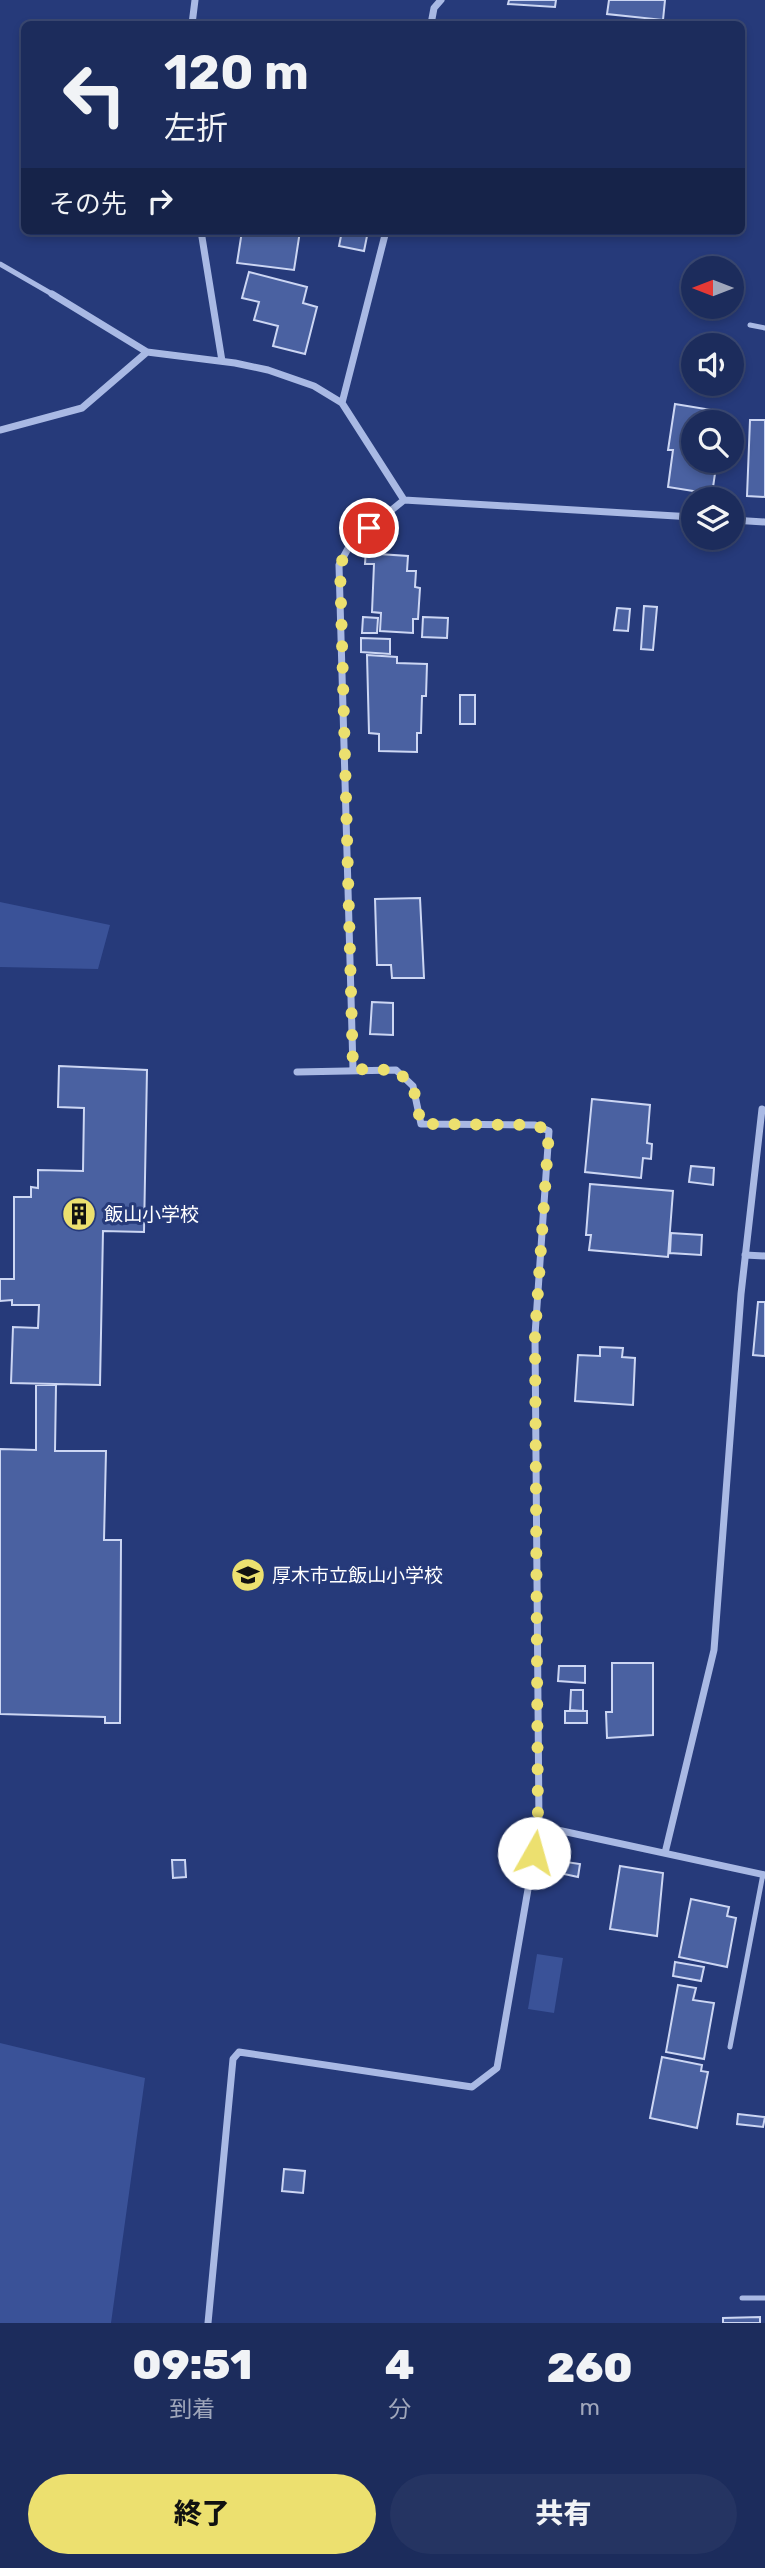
<!DOCTYPE html>
<html lang="ja">
<meta charset="utf-8">
<style>
body{margin:0;font-family:Rubik,"Noto Sans JP",sans-serif;background:#253462;color:#f1f3f6;height:100vh;display:flex;flex-direction:column;font-size:26px;white-space:nowrap}
*{box-sizing:border-box;margin:0}
p{font-size:23px;color:#a0a7bb}
.icon{flex:none;width:38px;height:38px;fill:none;stroke:currentColor;stroke-width:2;stroke-linecap:round;stroke-linejoin:round}
.map{position:relative;height:2323px;overflow:hidden}
.panel{display:flex;flex-direction:column;background:#1c2c5c;flex:1}
.panel>*{flex:none}
.banner{position:absolute;left:21px;top:21px;width:724px;height:214px;border-radius:10px;box-shadow:0 4px 10px #0003,0 0 0 2px #3a4872;background:#1c2c5c;color:#f1f3f6;overflow:hidden}
.needle{width:46px;rotate:270deg}
.buttons{position:absolute;left:681px;top:256px;display:grid;gap:14px}
.buttons a{display:grid;place-items:center;width:63px;height:63px;border-radius:50%;background:#1c2c5c;box-shadow:0 4px 10px #0003,0 0 0 2px #3a4872;font-size:35px}
.pin{position:absolute;display:grid;place-items:center;width:60px;height:60px;color:#fff;margin:-30px;border:4px solid #fff;border-radius:50%;box-shadow:0 2px 7px #0007}
.me{position:absolute;width:77px;margin:-38px;rotate:7deg;stroke-linejoin:round;filter:drop-shadow(0 0 5px #0008)}
.turn{display:flex;align-items:center;gap:24px;height:147px;padding:0 28px;font-size:32px}
.turn .icon{width:91px;height:91px;stroke-width:2.5}
.turn b{display:block;font-size:49px;line-height:60px}
.then{display:flex;align-items:center;height:66px;padding:0 28px;background:#0003;gap:14px;font-size:26px}
.eta{display:flex;justify-content:space-evenly;align-items:center;height:119px;text-align:center}
.eta b{font-size:42px;font-weight:800;line-height:49px}
.primary-button{display:flex;gap:14px;margin-top:auto;padding:14px 28px}
.primary-button a{flex:1;height:80px;border-radius:42px;background:#ece06f;color:#111;font-size:28px;font-weight:800;line-height:80px;text-align:center}
.primary-button a+a{background:#253462;color:#f1f3f6}
.map>svg:first-child{display:block}
.green{fill:#3a5298}
.building{fill:#4a61a1;stroke:#ccd6f3;stroke-width:2}
.lines{fill:none;stroke-linecap:round;stroke-linejoin:round}
.lane{stroke:#a9b9e4;stroke-width:5}
.street{stroke:#a9b9e4;stroke-width:7}
.route{stroke:#ece06f;stroke-width:12;stroke-dasharray:0 21.6}
.labels{text-anchor:middle;stroke-width:6;stroke-linejoin:round;paint-order:stroke}
.poi-label{font-size:19px;fill:#fff;stroke:#263a7a;text-anchor:start}
</style>
<div class="map">
<svg width="765" height="2323" viewBox="0 0 765 2323">
<rect width="100%" height="100%" fill="#263a7a"/>
<!-- green -->
<path class="green" d="M0,902L110,925L98,969L0,967Z
M537,1954L563,1958L554,2013L528,2009Z
M0,2043L145,2078L111,2323H0Z"/>
<!-- building -->
<path class="building" d="M509,0H556L555,7L508,4Z
M609,0H665L663,20L607,14Z
M242,231H300L294,270L237,263Z
M342,231H368L364,251L339,246Z
M249,272L307,287L303,303L317,307L305,354L273,346L278,326L254,320L259,302L242,298Z
M675,404L724,412L723,422H693V460H717L712,494L668,487L673,450H668Z
M750,420H765V497L747,496Z
M366,548L379,549V554L408,556L407,571H416L415,587L420,588L418,619H413V633L380,631L381,613L372,612L374,564H365Z
M644,606L657,607L653,650L641,649Z
M617,608L630,609L628,631L614,630Z
M363,617L378,618L377,633H362Z
M423,617L448,618L447,638L422,637Z
M361,638L390,639V654L361,652Z
M367,655L397,657V663L427,664L426,696H422L421,733H417V752L379,751V734L369,733Z
M460,695H475V724H460Z
M420,898L424,978H392L391,965H377L375,899Z
M372,1002L393,1003V1035L370,1034Z
M59,1066L147,1070L144,1232L103,1231L100,1385L11,1383L13,1327L38,1328L39,1305H12V1300L0,1301V1279H14V1197H31V1187L38,1188V1170L83,1171L84,1108L58,1107Z
M592,1099L650,1105L647,1143L652,1144L651,1159L643,1158L641,1178L585,1172Z
M691,1166L714,1168L713,1185L689,1182Z
M590,1184L673,1191L668,1257L589,1250L591,1235H586Z
M671,1233L702,1235L701,1255L670,1253Z
M758,1302H765V1356L753,1355Z
M600,1347L623,1348L622,1357L635,1358L633,1405L575,1401L578,1355L600,1356Z
M36,1385H56L55,1451H106L104,1540H121L120,1723H105V1717L0,1714V1449L36,1450Z
M612,1663H653V1735L607,1738L606,1712H612Z
M559,1666H585V1683L558,1681Z
M571,1690H583V1711L570,1710Z
M565,1711H587V1723H565Z
M172,1860H185L186,1877L173,1878Z
M566,1862L580,1864L578,1877L564,1874Z
M620,1866L663,1873L657,1936L610,1929Z
M691,1899L729,1907L727,1916L736,1918L727,1967L679,1957Z
M675,1962L704,1967L701,1981L673,1976Z
M678,1985L696,1988L693,2000L714,2003L704,2059L666,2052Z
M662,2057L702,2065L701,2071L708,2072L697,2128L650,2118Z
M738,2114L765,2117L763,2127L737,2124Z
M284,2169L305,2171L303,2193L282,2191Z
M760,2317V2323H723V2318Z"/>
<g class="lines">
<!-- lane -->
<path class="lane" d="M0,264L52,294
M750,325L765,328
M730,2047L763,1874
M742,2298H765"/>
<!-- street -->
<path class="street" d="M192,24L195,0
M431,24L434,8L441,0
M201,231L222,361
M52,294L147,352L235,363L268,370L314,386L342,403L404,500L693,517
M342,403L386,231
M0,430L82,408L147,352
M732,520L765,522
M353,1069L339,565L351,543L404,500
M745,1255L765,1256
M539,1826L765,1875
M665,1853L714,1650L741,1294L762,1109
M208,2323L233,2059L239,2052L472,2087L497,2068L539,1826L535,1335L549,1131L535,1125L421,1124L413,1086L396,1070L297,1072"/>
</g>
<g class="lines">
<!-- route -->
<path class="route" d="M369,528L351,542L340,565L353,1069L396,1070L413,1086L421,1124L535,1125L549,1131L535,1335L538,1826L534,1853"/>
</g>
<!-- icons -->
<defs>
<g id="building-disc" transform="scale(1.75)"><circle r="9.5" fill="#ece06f" stroke="#263a7a"/><path d="M-4-6H4V6H1V3H-1V6H-4ZM-2.5-4.3h1.7v1.8h-1.7ZM.8-4.3h1.7v1.8H.8ZM-2.5-1h1.7V.8h-1.7ZM.8-1h1.7V.8H.8Z" fill="#111"/></g>
<g id="school-disc" transform="scale(1.75)"><circle r="9.5" fill="#ece06f" stroke="#263a7a"/><path d="M0-5L7-2L0 1L-7-2ZM-4 1L0 2.5L4 1V4Q0 6-4 4Z" fill="#111"/></g>
</defs>
<g fill-rule="evenodd">
<use href="#building-disc" x="79" y="1214"/>
<use href="#school-disc" x="248" y="1575"/>
</g>
<g class="labels">
<!-- poi labels -->
<g class="poi-label">
<text x="104" y="1221">飯山小学校</text>
<text x="272" y="1582">厚木市立飯山小学校</text>
</g>
</g>
</svg>
<div class="buttons">
<a><svg class="needle" viewBox="-14 -14 28 28"><path d="M0-13l5 13h-10z" fill="#e53935"/><path d="M0 13l5-13h-10z" fill="#a0a7bb"/></svg></a>
<a><svg class="icon" aria-label="sound" viewBox="0 0 24 24"><path d="M4 9h4l5-4v14l-5-4H4zM17 9q2 3 0 6"/></svg></a>
<a><svg class="icon" aria-label="search" viewBox="0 0 24 24"><circle cx="10" cy="10" r="6"/><path d="M15 15l6 6"/></svg></a>
<a><svg class="icon" aria-label="layers" viewBox="0 0 24 24"><path d="M12 4l9 5-9 5-9-5zM3 14l9 5 9-5"/></svg></a>
</div>
<div class="pin" style="left:369px;top:528px;background:#d93025"><svg class="icon" aria-label="arrive" viewBox="0 0 24 24"><path d="M6 21V4h12l-3 4 3 4H6"/></svg></div>
<svg class="me" style="left:534px;top:1853px" viewBox="-20 -20 40 40"><circle r="19" fill="#fff"/><path d="M0-13L10 11 0 6-10 11z" fill="#ece06f"/></svg>
<div class="banner">
<div class="turn"><svg class="icon" aria-label="left" viewBox="0 0 24 24"><path d="M17 20v-9H6M10 6l-5 5 5 5"/></svg><div><b>120 m</b>左折</div></div>
<div class="then">その先<svg class="icon" aria-label="right" viewBox="0 0 24 24"><path d="M7 20v-9h11M14 6l5 5-5 5"/></svg></div>
</div>
</div>
<section class="panel">
<div class="eta">
<div><b>09:51</b><p>到着</p></div>
<div><b>4</b><p>分</p></div>
<div><b>260</b><p>m</p></div>
</div>
<div class="primary-button"><a>終了</a><a>共有</a></div>
</section>
